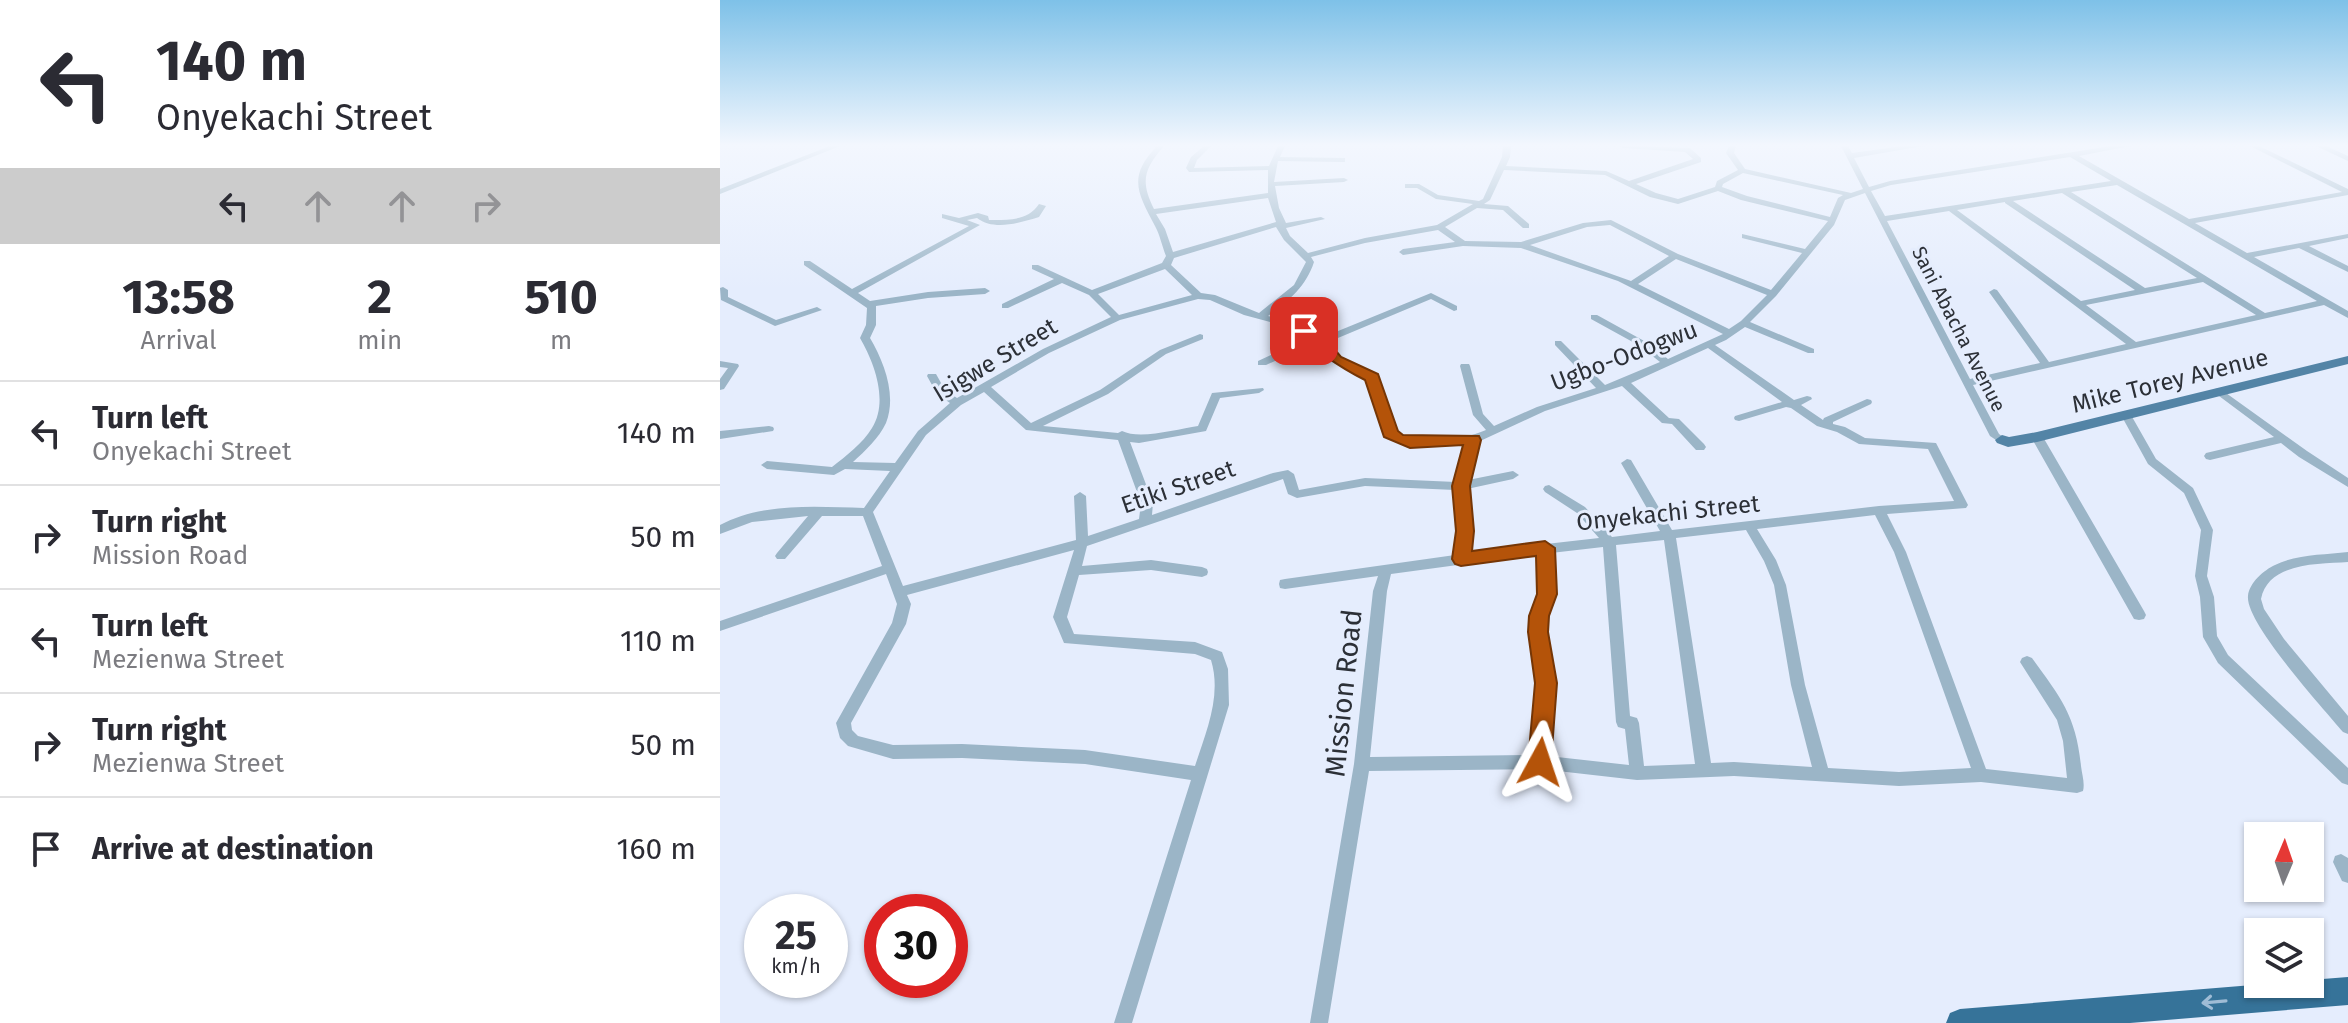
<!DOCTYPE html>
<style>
body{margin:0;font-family:"Fira Sans",sans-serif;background:#f2f2f3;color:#2b2b33;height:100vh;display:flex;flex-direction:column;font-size:30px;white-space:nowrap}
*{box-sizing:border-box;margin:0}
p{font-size:26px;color:#7c7c81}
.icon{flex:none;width:44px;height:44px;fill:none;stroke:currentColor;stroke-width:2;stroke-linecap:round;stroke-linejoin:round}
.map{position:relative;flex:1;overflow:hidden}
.details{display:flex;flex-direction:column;background:#fff;width:720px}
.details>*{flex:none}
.guide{background:#fff;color:#2b2b33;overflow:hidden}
.needle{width:52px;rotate:2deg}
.controls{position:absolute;left:1524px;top:822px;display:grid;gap:16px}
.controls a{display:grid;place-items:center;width:80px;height:80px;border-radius:0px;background:#fff;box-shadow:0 2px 6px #0004;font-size:40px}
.speed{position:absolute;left:24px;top:894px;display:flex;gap:16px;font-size:40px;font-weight:700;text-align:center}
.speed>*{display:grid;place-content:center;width:104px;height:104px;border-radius:50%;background:#fff;box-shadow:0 2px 6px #0004;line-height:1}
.speed small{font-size:20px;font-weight:400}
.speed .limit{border:12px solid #d22;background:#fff;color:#111}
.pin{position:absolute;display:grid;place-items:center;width:68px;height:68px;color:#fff;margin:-34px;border-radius:16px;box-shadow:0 4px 12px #0006}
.me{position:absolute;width:88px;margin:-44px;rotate:5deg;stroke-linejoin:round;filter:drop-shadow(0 0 6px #0008)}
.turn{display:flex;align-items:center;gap:28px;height:168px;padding:0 24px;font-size:36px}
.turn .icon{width:104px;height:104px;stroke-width:2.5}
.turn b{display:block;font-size:56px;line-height:68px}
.lanes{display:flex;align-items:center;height:76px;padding:0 24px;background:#0003;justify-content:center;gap:40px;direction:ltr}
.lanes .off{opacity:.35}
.eta{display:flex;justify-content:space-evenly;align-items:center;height:136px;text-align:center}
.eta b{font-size:48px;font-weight:700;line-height:56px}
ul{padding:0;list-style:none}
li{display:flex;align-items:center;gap:24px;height:104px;padding:0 24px;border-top:2px solid #e1e1e2}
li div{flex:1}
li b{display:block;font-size:30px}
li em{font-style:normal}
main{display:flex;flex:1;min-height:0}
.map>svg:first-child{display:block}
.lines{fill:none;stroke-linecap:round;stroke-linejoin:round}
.minor{fill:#9bb5c7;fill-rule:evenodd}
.major{fill:#5384a6;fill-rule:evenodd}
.highway{fill:#367399;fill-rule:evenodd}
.oneway{stroke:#9fbcd5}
.route{fill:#b45309;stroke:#753606;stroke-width:2}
.labels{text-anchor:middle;stroke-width:6;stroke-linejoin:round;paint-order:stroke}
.far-street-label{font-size:20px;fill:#2c3037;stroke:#e5edfd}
.street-label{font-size:24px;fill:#2c3037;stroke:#e5edfd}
.near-street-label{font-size:28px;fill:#2c3037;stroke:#e5edfd}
</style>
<main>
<section class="details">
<div class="guide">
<div class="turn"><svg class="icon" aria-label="left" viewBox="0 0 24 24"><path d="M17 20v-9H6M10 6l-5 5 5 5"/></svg><div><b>140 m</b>Onyekachi Street</div></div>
<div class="lanes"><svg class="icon" aria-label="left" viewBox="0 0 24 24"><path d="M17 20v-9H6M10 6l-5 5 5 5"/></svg><svg class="icon off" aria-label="ahead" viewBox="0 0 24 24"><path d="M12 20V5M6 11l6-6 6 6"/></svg><svg class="icon off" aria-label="ahead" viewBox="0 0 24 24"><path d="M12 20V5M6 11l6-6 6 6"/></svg><svg class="icon off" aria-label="right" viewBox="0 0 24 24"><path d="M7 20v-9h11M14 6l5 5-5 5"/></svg></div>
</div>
<div class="eta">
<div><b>13:58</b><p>Arrival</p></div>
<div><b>2</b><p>min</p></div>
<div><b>510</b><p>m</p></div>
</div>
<ul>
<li><svg class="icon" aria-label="left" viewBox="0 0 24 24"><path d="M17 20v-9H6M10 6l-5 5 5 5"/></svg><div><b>Turn left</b><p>Onyekachi Street</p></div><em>140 m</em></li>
<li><svg class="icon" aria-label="right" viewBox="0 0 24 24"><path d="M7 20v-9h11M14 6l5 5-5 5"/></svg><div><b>Turn right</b><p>Mission Road</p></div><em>50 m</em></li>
<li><svg class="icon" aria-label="left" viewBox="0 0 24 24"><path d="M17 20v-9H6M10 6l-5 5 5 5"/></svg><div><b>Turn left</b><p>Mezienwa Street</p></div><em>110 m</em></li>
<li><svg class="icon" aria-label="right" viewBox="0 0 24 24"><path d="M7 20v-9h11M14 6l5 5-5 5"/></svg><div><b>Turn right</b><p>Mezienwa Street</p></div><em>50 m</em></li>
<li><svg class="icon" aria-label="arrive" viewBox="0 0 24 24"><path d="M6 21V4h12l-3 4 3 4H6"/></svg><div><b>Arrive at destination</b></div><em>160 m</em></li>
</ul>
</section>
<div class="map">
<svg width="1628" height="1023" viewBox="0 0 1628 1023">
<rect width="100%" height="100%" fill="#e5edfd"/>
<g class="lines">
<!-- minor -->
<path class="minor" d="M110,146H120L0,194V189Z
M437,146H444C424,169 420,181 434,209L548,193V170L469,172L466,168L471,157L484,146H491L477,160L474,168L549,166L558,146H565L560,157L625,158V162H622L558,161L554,182L624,178L628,180L624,182L555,186L559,208L566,223L601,217L605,219L566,228L570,236L588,253L645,238L717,225L753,204L716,199L697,188H685V184H699L718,195L759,201L763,199L782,157L783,146H791L790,157L786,166L886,171L909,181L973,159L965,152L903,148L900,146L970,148L981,158V162L916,184L936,193L958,199L995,187L997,181L1018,170L1006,153L1009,146H1016L1014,153L1025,169L1131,193L1143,189L1121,146H1128L1132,153L1183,146H1203L1134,158L1149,187L1170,181L1391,146H1410L1359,156L1469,219L1622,192L1530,146H1539L1628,189V195L1475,223L1527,253L1628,234V238L1589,246L1628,266V272L1579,248L1534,257L1628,311V318L1604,305L1253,385L1279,434L1288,440L1282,444L1270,436L1145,193L1125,200L1114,225L1056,296L1030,322L1094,349V353H1088L1025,327L1006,340L995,345L1074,400L1087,396L1091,397L1092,399L1081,405L1103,420L1104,418L1147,399L1151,400L1152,402L1151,404L1113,422V424L1125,427L1145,438L1216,443L1248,505L1246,508L1167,514L1186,552L1266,769L1347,778L1343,741L1337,720L1300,662L1302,658L1307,656L1312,658C1341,698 1356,716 1361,766C1362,775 1365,783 1363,791L1357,793L1261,782L1179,786L1014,776L917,780L820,769L649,771L608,1023H590L634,764L653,591L658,576L565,589L560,588L559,584L560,580L565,579L735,555L739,531L735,490L645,486L577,498L568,494L563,479L367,546L362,566L431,560L482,567L487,569L488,572L487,575L482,577L431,570L359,575L347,617L354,634L475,642L502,652L508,669L509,705L412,1023H394L471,780L365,764L242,758L173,759L128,746L120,738L116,723L172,623L177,604L166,574L0,631V621L162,566L143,516H102L65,559H57L55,556L57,553L88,516L32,522L0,534V525C43,502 97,507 144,508L170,471L125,469L114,475L47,469L41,465L47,461L112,467C126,456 143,443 152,428C169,401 154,362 140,338L146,325L147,308L84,265V261H90L132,289L249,226L222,218V214L239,218L258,213L268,216L269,220C288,220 308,221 319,204L326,206L319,217C299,223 274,231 257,218L247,220L260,225L138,293L150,301L208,292L265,288L270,291L265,294L208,298L156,306V325L150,338C164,362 177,395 166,423C159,438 145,451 133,462L175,463L198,431L230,403L217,394L207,376L208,374H216L225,390L237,398L323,349L391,317L369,295L342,283L288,308H282V304L334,279L312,269V265H318L372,290L442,263L446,256C442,246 440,235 435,226C418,193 407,177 437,146ZM1350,157L1391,181L1165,216L1151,191L1171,185ZM784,170L885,175L930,197L958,204L998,191L1021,200L1108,221L1085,249L1022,234V238L1082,253L1051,290L958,254L891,220L863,223L801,242L745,241L725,227L757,208L783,210L803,228H809V224L788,206L764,204L770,200ZM1023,173L1123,195L1118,198L1110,217L1027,196L1002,187L1003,184ZM1397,185L1597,301L1545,313L1351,192ZM1342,193L1477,278L1425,288L1293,201ZM548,198L556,222L453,252L445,229L436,214ZM1285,202V203L1415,290L1361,301L1237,210ZM1229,211L1406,344L1329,362L1277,290L1274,289L1269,292L1320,363L1250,379L1167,221ZM890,225L949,256L911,281L810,245L867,227ZM556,227L564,240L586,262L574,285L539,313L495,295L481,293L451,265L454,258ZM718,230L735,242L683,249L679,252L683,255L743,246L801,248L898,281L1003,334L948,359L926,342L877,315H871V319L920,346L940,362L885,385L841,341H835V345L876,388L817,407L774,426L763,414L750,366L749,364H741L740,366L753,415L766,430C742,441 698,444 675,431L656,376L620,358L606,343L711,299L734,311L737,310V306L711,293L601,338L579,324L548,316C568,301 586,287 594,262L591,257L645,243ZM956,259L1047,295L1021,321L1009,329L918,284ZM445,269L472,295L399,315L378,294ZM1483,282L1536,315L1416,342L1366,305ZM478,299L490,300L524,315L573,328L588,338L538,361V365H546L595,343L612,362L647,380C651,391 659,427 666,435C680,452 727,445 746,444L736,482L645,478L579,490L574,474L568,470L553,473L432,515L433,503L410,442L419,443L486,431L500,398L539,393L544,390L543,388L492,393L478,426C457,429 420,440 402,431L398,433L323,426L388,394L446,354L483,339V335L480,334L440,350L380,390L311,423L271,387L329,353L400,320ZM988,348L1062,402L1015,416L1014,418L1015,420L1019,421L1066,407L1071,408L1097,426L1117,432L1139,444L1208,449L1234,501L1159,506L952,530L911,460L907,459L901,463L940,531L892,537L865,507L829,485L825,486L823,489L825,492L857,513L879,538L748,553L751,531L747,489L793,479L799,475L793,471L748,480L758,442L825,411L902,386L942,423L952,424L976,450H984L986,447L984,444L959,419L949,418L911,383ZM264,392L306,430L398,440L421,503L419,519L368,536L366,496L360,492L354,496L356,540L183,586L153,512L206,435L241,405ZM1155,515L1174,552L1251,768L1179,772L1108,768L1085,685L1066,585L1056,560L1037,529ZM1026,530L1044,561L1054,585L1071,685L1092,767L1014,762L991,763L956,538ZM944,540L975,764L924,766L919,723L917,718L910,716L896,545ZM883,547L896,722L898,727L905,729L909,765L828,756L833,683L825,632L826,616L834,594L831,553ZM354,550L333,617L344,643L475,654L491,660C502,696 486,732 475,766L365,750L242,744L173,745L138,736L132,730L131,723L186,624L191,604L187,595ZM819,554L820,594L812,616L811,632L819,683L813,755L650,757L667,591L671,574Z
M1596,146H1606L1628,156V161Z
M3,287L8,290V297L56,320L97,307L102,310L55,326L1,300L0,288Z
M0,361L18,364L19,366L4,389L0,390V379L8,368L0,367Z
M1499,388L1587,451L1628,478V487L1579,457L1561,443L1490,460L1486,459L1484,456L1486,453L1554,437L1495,393L1494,391L1495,389Z
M1406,412L1411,415L1436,459L1473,488L1493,530L1487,576L1494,597L1497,636L1508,655L1628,768V785L1622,783L1498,663L1483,637L1480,597L1475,576L1481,530L1464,493L1428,464L1401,415Z
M49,426L53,427L54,429L53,431L0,439V431Z
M1317,433L1323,437L1424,611L1426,615L1424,619L1419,620L1414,619L1311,437Z
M1628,552V562C1599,564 1548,562 1541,599L1544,609L1564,639L1628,716V734L1623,732C1604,709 1525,623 1528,596C1529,583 1544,570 1555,565C1577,554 1604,555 1628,552Z
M1621,854L1628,858V883L1622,881L1613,862L1615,856Z"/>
<!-- major -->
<path class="major" d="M1628,356V364L1317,442L1288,447L1277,443L1275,440L1282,435L1289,437L1317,432Z"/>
<!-- highway -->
<path class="highway" d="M1628,977V1005L1410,1023H1226L1230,1013L1240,1009L1545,984H1590V980Z"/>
</g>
<!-- one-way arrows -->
<defs><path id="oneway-shaft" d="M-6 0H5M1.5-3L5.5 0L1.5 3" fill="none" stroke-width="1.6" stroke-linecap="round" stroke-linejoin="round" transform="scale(2)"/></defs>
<use class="oneway" href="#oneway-shaft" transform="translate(1494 1002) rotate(175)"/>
<!-- sky -->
<linearGradient id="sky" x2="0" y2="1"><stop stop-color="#7ec1e8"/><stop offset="0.5" stop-color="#f3f7fe"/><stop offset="1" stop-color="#f3f7fe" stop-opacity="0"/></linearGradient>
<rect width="1628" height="290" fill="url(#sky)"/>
<!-- route -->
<path class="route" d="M584,327L605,338L621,357L658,374L678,431L683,435L759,436L761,440L750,486L754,531L752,551L825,541L835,548L837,594L829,616L828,632L837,683L831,762L828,769L820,772L812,769L808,762L815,683L808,632L809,616L817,594L816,556L741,566L735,564L732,559L736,531L732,486L743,445L690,448L664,437L645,380C619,367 597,352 577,331Z"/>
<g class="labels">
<!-- far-street labels -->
<g class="far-street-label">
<text transform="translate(1239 329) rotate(63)" y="7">Sani Abacha Avenue</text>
</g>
<!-- street labels -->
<g class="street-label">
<text transform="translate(904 356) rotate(-21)" y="8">Ugbo-Odogwu</text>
<text transform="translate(275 360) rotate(-31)" y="8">Isigwe Street</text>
<text transform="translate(1450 381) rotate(-14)" y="8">Mike Torey Avenue</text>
<text transform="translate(458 487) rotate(-19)" y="8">Etiki Street</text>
<text transform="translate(948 513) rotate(-6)" y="8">Onyekachi Street</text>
</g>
<!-- near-street labels -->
<g class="near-street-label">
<text transform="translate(623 693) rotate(-84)" y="10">Mission Road</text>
</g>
</g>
</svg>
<div class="controls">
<a><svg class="needle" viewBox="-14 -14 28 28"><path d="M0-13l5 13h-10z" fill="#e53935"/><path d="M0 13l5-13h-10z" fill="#7c7c81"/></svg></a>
<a><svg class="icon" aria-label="layers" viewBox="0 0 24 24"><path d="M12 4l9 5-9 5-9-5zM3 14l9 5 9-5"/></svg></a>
</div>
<div class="speed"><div>25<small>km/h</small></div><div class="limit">30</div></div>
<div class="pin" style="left:584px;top:331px;background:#d93025"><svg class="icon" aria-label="arrive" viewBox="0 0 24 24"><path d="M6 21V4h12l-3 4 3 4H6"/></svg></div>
<svg class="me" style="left:820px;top:762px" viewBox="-20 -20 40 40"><path d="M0-17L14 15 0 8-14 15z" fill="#b45309" stroke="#fff" stroke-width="4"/></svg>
</div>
</main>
